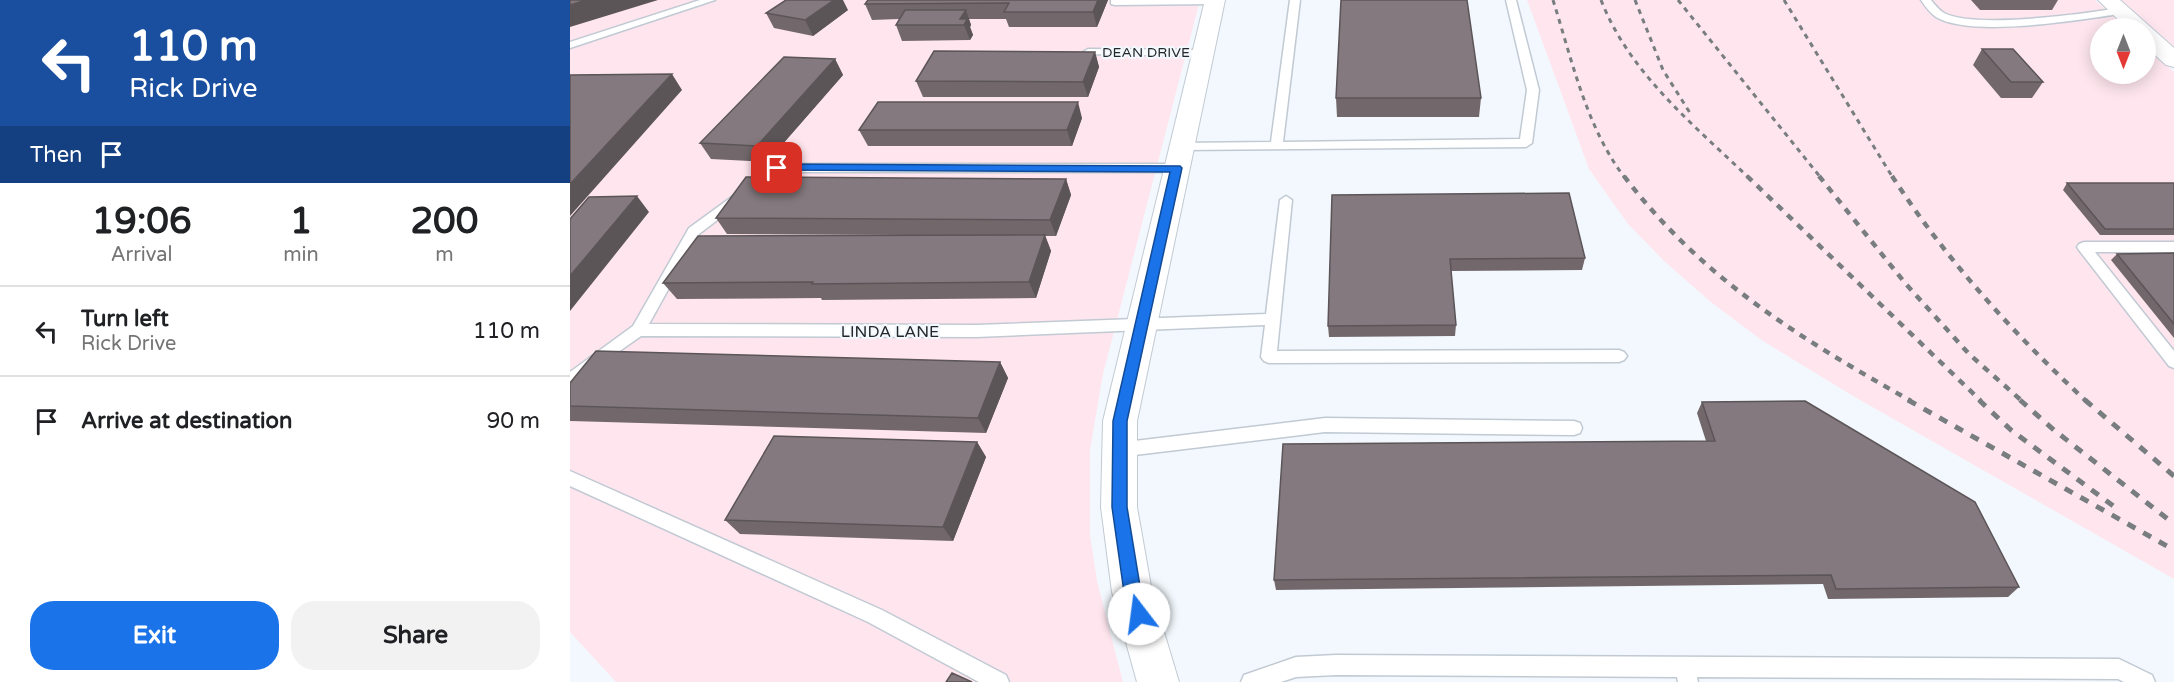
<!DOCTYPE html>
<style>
body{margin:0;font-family:"Varela Round",sans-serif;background:#f2f2f2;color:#202124;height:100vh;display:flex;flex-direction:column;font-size:22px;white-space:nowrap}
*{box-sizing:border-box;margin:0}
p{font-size:20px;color:#757577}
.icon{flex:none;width:33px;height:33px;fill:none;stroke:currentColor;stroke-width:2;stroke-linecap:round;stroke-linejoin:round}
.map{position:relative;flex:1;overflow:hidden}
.details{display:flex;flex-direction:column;background:#fff;width:570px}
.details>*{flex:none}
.banner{background:#1a4fa0;color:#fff;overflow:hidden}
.needle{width:39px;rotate:180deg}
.tools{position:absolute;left:1520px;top:18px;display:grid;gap:12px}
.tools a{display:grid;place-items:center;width:66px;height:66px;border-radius:50%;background:#fff;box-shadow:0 3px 15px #0003;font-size:30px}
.pin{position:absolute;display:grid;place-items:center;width:51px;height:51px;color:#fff;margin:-26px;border-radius:12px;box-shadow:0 3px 9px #0006}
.me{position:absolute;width:66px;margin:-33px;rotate:345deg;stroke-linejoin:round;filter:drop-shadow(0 0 4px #0008)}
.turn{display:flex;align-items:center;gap:21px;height:126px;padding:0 30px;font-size:27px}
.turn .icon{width:78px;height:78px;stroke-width:2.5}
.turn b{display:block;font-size:42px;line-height:51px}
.then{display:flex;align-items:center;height:57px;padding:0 30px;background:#0003;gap:12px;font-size:22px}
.eta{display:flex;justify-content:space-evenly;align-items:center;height:102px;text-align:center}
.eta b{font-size:36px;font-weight:700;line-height:42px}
.primary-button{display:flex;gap:12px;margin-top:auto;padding:12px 30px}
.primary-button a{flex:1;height:69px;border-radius:24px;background:#1a73e8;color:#fff;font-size:24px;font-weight:700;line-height:69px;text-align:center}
.primary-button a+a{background:#f2f2f2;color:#202124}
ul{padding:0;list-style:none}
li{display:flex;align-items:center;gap:18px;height:90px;padding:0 30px;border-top:2px solid #e0e0e0}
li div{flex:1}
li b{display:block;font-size:22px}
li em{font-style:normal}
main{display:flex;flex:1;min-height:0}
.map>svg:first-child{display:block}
.industrial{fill:#ffe6ee}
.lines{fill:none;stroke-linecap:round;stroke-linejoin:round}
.service-casing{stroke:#c1cad3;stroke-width:3}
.minor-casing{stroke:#c1cad3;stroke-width:2}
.service{fill:#fff;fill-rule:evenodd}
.minor{fill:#fff;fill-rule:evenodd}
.rail-far2{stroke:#787d80;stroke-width:3;stroke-dasharray:5 5;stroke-linecap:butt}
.rail-far1{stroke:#787d80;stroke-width:4.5;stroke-dasharray:7 7;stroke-linecap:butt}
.rail{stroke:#787d80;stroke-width:5;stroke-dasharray:9 9;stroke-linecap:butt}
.wall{fill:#72686c}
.shaded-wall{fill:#5c5558}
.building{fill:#84797e;stroke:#5c5558;stroke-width:1.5}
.route{fill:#1a73e8;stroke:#114b97;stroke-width:1.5}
.labels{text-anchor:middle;stroke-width:4.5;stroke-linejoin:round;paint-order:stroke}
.far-street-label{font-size:14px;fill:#24272a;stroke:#f2f8fd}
.street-label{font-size:16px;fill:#24272a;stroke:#f2f8fd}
</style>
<main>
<section class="details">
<div class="banner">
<div class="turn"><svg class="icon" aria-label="left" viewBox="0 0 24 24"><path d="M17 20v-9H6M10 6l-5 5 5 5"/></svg><div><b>110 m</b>Rick Drive</div></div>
<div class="then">Then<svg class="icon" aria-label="arrive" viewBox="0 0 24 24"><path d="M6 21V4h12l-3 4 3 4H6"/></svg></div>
</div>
<div class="eta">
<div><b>19:06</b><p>Arrival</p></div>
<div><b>1</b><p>min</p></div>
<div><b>200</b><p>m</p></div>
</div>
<ul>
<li><svg class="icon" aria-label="left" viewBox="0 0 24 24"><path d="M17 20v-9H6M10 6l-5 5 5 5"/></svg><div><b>Turn left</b><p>Rick Drive</p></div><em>110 m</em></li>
<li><svg class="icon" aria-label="arrive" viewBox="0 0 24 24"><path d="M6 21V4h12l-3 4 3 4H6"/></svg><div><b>Arrive at destination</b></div><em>90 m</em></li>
</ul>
<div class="primary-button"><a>Exit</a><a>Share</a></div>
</section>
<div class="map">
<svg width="1604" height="682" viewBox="0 0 1604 682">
<rect width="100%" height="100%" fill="#f2f8fd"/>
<!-- industrial -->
<path class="industrial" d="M0,0H630L533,374L520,450V535L527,581L553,682H46L0,632Z
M957,0H1525L1557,28H1530V74H1575V45L1604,72V579L1283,396L1193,341L1142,303L1094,261L1058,224L1019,169Z
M1551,0H1604V47Z"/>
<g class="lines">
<!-- service casing -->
<g class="service-casing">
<path id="service" d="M130,0H145L0,48V42Z
M541,0H649L650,1L645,4L545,5L541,4Z
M720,0H730L713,142L950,139L957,90L936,0H946L969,90L962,143L956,147L607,150L605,147L611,143L701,142Z
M1351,0H1361C1365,5 1369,10 1374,13C1404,29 1513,14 1549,8L1554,11L1549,14C1508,20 1401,38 1366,17C1360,13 1355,6 1351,0Z
M518,49L634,50L639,53L634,56L514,54L513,52Z
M207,164H606L612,168L606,172H210L129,234L79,324L406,325L696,314L710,200L716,196L722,200L707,351L1049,350L1054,352L1057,356L1054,360L1049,362L699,363L694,361L691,357L695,325L406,337L71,336L0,386V372L63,326L119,228Z
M1514,242H1604V252H1525L1604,351V368L1599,366L1509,250L1507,247L1509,244Z
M755,418L1004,421L1010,423L1012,428L1010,433L1004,435L755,432L548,457L542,455L540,450L542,445L548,443Z
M0,471L312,610L436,675L439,682H409L298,622L0,486Z
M766,655L1549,659L1582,675L1585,682H1554L1548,679L1127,677L1128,682H1108L1107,677L766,675L726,677L711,682H671L674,675L726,657Z"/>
</g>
<!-- minor casing -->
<g class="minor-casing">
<path id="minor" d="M635,0H655L567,421V507L582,592L609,682H567L542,592L531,507L533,421Z
M1528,0H1550L1604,48V67L1596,65L1575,46V28H1557Z"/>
</g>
<!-- service -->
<use href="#service" class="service"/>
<!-- minor -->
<use href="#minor" class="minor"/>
<!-- rail-far2 -->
<path class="rail-far2" d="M983,0C1002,60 1016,127 1055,178
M1031,0C1060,74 1123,124 1179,178
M1065,0L1093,70L1120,113
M1108,0L1251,178
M1214,0L1323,178"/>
<!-- rail-far1 -->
<path class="rail-far1" d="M1054,176C1131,278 1231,339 1341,401
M1177,176L1411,401
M1249,176L1335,283L1399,354L1452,401
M1322,176C1377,261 1443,333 1516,401"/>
<!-- rail -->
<path class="rail" d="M1338,400L1604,550
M1409,400L1441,430L1546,508
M1450,400L1484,430L1604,524
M1515,400L1604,476"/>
</g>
<!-- wall -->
<path class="wall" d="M298,0H538L527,27H439L436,19H399L401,25L400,27L403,35L400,40L332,41L326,25L329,19L302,20L295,4Z
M1401,0H1488L1482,10H1410Z
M278,10L243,36L204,28L196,13Z
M1412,49L1473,82L1462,98H1431L1403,65Z
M525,52L529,67L518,97H353L346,81Z
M265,59L273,75L197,162L141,159L130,143Z
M766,98H911L909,117H767Z
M512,118L502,146H298L289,130Z
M496,179L501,195L486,236H475L481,251L466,298L252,300L251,298L107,299L93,283L336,235L157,234L146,218Z
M1497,183H1604V235H1530L1493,190Z
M762,195L1015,258L1012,270L881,271L886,325L885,336L759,337L758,326Z
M1604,253V338L1541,260L1547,254Z
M430,362L438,378L416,433L0,421V406Z
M1132,402L1449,587L1438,597L1258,599L1253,584L706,590L704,580L1136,441L1127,413Z
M407,442L416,457L383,541L170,534L155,520Z"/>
<!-- shaded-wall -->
<path class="shaded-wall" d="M16,0H88L0,27V5Z
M264,0H273L278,10L243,36L235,20Z
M528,0H538L527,27L523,12Z
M396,10L401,25L400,27L403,35L400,40L394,25L390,19Z
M525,52L529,67L518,97L513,82Z
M265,59L273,75L197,162L187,146Z
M102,74L112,90L0,216V184Z
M508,102L512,118L502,146L497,130Z
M496,179L501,195L486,236L480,220Z
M67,196L79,212L0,311V276Z
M475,235L481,251L466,298L459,282Z
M430,362L438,378L416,433L408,418Z
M407,442L416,457L383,541L373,527Z"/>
<!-- building -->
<path class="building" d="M0,0H16L0,5Z
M216,0H264L235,20L196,13Z
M298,0H528L523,12H434L439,3L295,4Z
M771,0H897L911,98H766Z
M335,10H396L390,19H397L394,25H326Z
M1412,49H1443L1473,82H1441Z
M364,51L525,52L513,82L346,81Z
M214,57L265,59L187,146L130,143Z
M102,74L0,184V75Z
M308,102H508L497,130H289Z
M176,177L496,179L480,220L146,218Z
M1497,183H1604V229H1535Z
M999,193L1015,258L880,259L886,325L758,326L762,195Z
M67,196L0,276V219L19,197Z
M475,235L459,282L242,284L243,282L93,283L128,236Z
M1604,253V324L1547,254Z
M26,351L430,362L408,418L0,406V383Z
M1235,401L1405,502L1449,587L1266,589L1261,575L704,580L713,444L1145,441L1132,402Z
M204,436L407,442L373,527L155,520Z
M382,673L402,682H376Z"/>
<!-- route -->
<path class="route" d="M207,164L610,166L612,168L557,421V507L571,592L577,614L575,620L569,622L563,620L554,592L542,507L543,421L600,172L203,170L201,168Z"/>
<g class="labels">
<!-- far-street labels -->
<g class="far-street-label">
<text x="576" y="57">DEAN DRIVE</text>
</g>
<!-- street labels -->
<g class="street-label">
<text x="320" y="337">LINDA LANE</text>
</g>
</g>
</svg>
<div class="tools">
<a><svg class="needle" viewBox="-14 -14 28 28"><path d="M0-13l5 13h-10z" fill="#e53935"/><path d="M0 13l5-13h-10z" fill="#757577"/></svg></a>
</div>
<div class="pin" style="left:207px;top:168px;background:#d93025"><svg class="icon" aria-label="arrive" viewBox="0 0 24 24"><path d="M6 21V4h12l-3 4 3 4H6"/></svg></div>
<svg class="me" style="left:569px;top:614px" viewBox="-20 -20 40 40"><circle r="19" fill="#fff"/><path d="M0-13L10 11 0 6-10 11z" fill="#1a73e8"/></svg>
</div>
</main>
